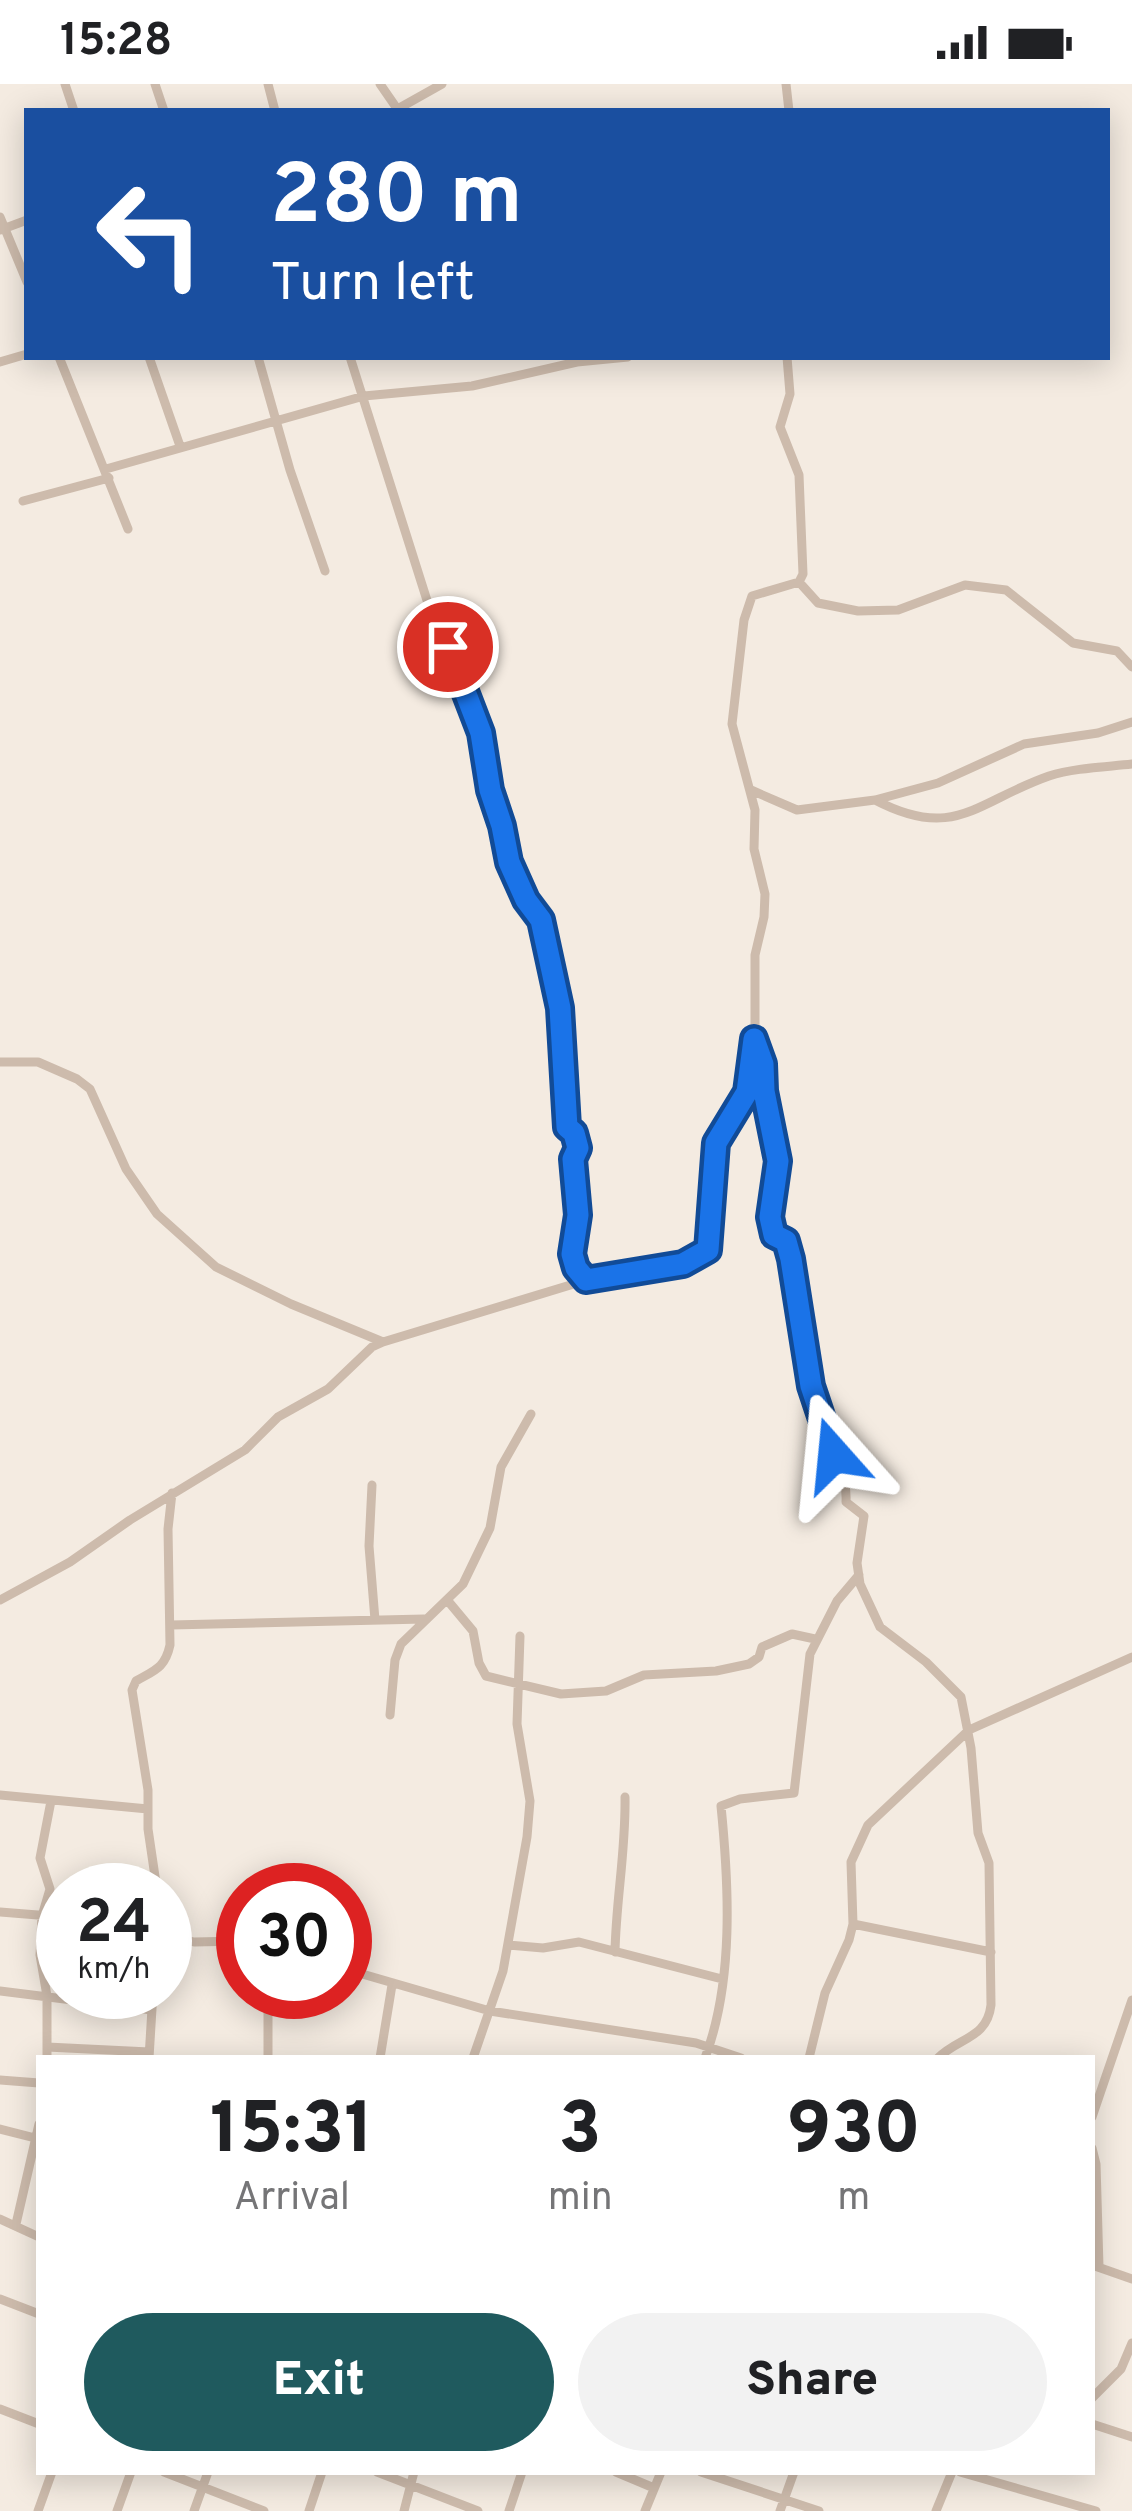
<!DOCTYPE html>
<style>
body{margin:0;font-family:Overpass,sans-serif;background:#f2f2f2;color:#202124;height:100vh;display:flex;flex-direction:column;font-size:45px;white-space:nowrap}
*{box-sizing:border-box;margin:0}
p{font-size:39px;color:#757577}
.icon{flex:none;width:66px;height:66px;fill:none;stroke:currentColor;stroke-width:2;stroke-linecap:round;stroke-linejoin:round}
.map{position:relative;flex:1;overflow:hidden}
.details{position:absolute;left:36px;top:1971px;width:1059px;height:420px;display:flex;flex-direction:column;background:#fff;border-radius:0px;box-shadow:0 6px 30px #0003}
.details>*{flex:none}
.top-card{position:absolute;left:24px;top:24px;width:1086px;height:252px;border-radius:0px;box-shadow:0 6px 30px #0003;background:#1a4fa0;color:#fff;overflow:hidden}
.speed{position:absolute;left:36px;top:1779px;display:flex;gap:24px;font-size:60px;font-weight:700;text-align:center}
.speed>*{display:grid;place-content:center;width:156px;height:156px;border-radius:50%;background:#fff;box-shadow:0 6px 30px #0003;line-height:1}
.speed small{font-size:30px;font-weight:400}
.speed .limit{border:18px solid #d22;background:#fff;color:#111}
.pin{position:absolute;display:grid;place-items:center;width:102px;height:102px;color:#fff;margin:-51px;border:6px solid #fff;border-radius:50%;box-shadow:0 3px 12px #0007}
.me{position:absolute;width:132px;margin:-66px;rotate:342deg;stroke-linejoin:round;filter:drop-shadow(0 0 9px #0008)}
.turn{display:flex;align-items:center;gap:42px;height:252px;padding:0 48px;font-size:54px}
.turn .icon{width:156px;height:156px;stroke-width:2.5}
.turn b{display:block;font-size:84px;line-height:102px}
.eta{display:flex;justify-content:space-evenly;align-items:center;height:204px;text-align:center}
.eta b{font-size:72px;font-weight:800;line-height:84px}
.cta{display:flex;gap:24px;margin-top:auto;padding:24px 48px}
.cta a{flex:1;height:138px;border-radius:72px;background:#1f5a5e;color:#fff;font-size:48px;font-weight:800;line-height:138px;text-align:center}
.cta a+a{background:#f2f2f2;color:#202124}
.status{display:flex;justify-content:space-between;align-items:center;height:84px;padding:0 60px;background:#fff;direction:ltr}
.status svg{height:33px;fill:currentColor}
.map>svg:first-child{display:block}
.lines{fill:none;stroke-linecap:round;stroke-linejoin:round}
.minor{stroke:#cdbbac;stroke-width:9}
.route-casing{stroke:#114b97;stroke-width:30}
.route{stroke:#1a73e8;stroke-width:21}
</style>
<div class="status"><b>15:28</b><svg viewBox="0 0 49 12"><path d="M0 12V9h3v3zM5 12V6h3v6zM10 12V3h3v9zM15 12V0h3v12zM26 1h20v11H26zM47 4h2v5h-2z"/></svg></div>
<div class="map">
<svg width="1132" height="2427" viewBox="0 0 1132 2427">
<rect width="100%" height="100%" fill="#f4ebe1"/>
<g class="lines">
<!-- minor -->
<path class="minor" d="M65,0L74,27
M155,0L164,27
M268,0L275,27
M380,0L398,26
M786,0L789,27
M394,27L442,0
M0,133L27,198
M0,146L27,136
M59,273L128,445
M149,273L180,362
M258,273L290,386L325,487
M350,273L437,548L449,563L481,649L490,706L509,778L526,816L541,835L560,924L567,1043L574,1049L578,1064L573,1075L578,1131L572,1170L576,1184L587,1197
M0,278L27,270
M106,385L364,312L472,302L577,278L628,273
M23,417L109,394
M799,498L818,519L858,527L898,526L965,501L1006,506L1073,559L1117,567L1132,583
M751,706L797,726L875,716L938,699L1024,660L1098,649L1132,638
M875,716C955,758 977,717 1049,692C1074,684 1105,683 1132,680
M756,960L778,1077L770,1133L774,1151L786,1157L792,1175C794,1217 800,1265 812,1304C823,1341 848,1383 846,1418L864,1432L857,1479L860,1500L880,1543L926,1578L961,1613L971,1664L978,1749L989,1779L991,1921C987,1955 959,1953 938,1974
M0,978H38L77,995L90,1005L126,1085L157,1130L216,1183L291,1220L383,1258L577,1199L683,1181L700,1174L708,1166L710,1156L716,1059L747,1008L755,946V871L764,833L765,810L754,765L755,726L732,640L744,536L752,512L799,498L803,490L799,391L780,343L790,310L787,273
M372,1401L369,1462L375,1536
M0,1516L70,1478L130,1436L245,1366L278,1333L328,1305L372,1263L383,1258
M448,1517L473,1547L479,1579L486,1592L561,1610L606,1607L644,1591L716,1587L749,1580L759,1573L762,1563L792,1550L815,1555
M171,1541L424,1535
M390,1631L395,1576L401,1560L463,1500L490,1444L501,1383L531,1330
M0,1711L148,1725
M157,1806L148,1745V1706L132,1606L136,1597C155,1586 165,1584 170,1561L168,1445L172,1409
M0,1828L63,1833
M853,1840L991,1868
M165,1851L194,1858L243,1857
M508,1861L543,1864L579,1858L722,1895
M615,1868C616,1816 626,1766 625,1713
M345,1885L490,1927L696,1959L741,1974
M0,1907L152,1926
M268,1908V1974
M47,1963L149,1968
M47,1974V1912L40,1871L42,1832L50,1805L40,1774L51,1717
M149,1974L153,1908
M380,1974L392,1901
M473,1974L503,1887L527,1753L530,1717L517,1640L520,1552
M705,1974C734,1897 729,1802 721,1722L740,1715L794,1709L810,1570L837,1517L859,1491
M809,1974L825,1909L849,1856L853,1840L851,1778L868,1741L969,1646L1132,1573
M0,1996L39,1999
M1092,2033L1132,1916
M0,2045L39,2055
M1092,2064L1096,2080L1099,2183
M0,2135L39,2153
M16,2140L39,2040
M1092,2181L1132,2195
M0,2215L39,2230
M1092,2314L1121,2285L1132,2259
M0,2325L39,2340
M1092,2340L1132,2353
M164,2388L264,2427
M377,2388L478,2427
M616,2388L654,2404
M701,2388L819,2427
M960,2388L1096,2427
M38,2427L52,2388
M117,2427L131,2388
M194,2427L208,2388
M309,2427L322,2388
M404,2427L414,2388
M509,2427L522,2388
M645,2427L661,2388
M780,2427L794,2388
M936,2427L952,2388"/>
</g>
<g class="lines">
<!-- route casing -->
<g class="route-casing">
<path id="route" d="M448,563L481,649L490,706L502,742L509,778L526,816L541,836L560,924L567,1043L574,1049L578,1064L573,1075L578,1131L572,1170L576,1184L586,1196L683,1180L708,1166L716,1059L747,1008L754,955L763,980L764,1007L778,1077L770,1133L774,1151L786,1157L791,1175L811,1302L834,1371"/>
</g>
<!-- route -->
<use href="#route" class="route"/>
</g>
</svg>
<div class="speed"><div>24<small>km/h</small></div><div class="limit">30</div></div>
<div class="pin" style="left:448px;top:563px;background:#d93025"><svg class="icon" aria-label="arrive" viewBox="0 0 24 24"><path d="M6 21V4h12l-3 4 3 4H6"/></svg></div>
<svg class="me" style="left:834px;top:1371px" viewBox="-20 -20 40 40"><path d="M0-17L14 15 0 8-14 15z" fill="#1a73e8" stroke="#fff" stroke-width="4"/></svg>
<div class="top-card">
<div class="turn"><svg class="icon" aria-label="left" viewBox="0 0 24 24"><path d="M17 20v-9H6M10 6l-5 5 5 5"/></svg><div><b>280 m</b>Turn left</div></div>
</div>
<section class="details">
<div class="eta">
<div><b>15:31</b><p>Arrival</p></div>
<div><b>3</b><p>min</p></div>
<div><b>930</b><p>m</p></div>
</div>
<div class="cta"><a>Exit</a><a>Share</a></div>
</section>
</div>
